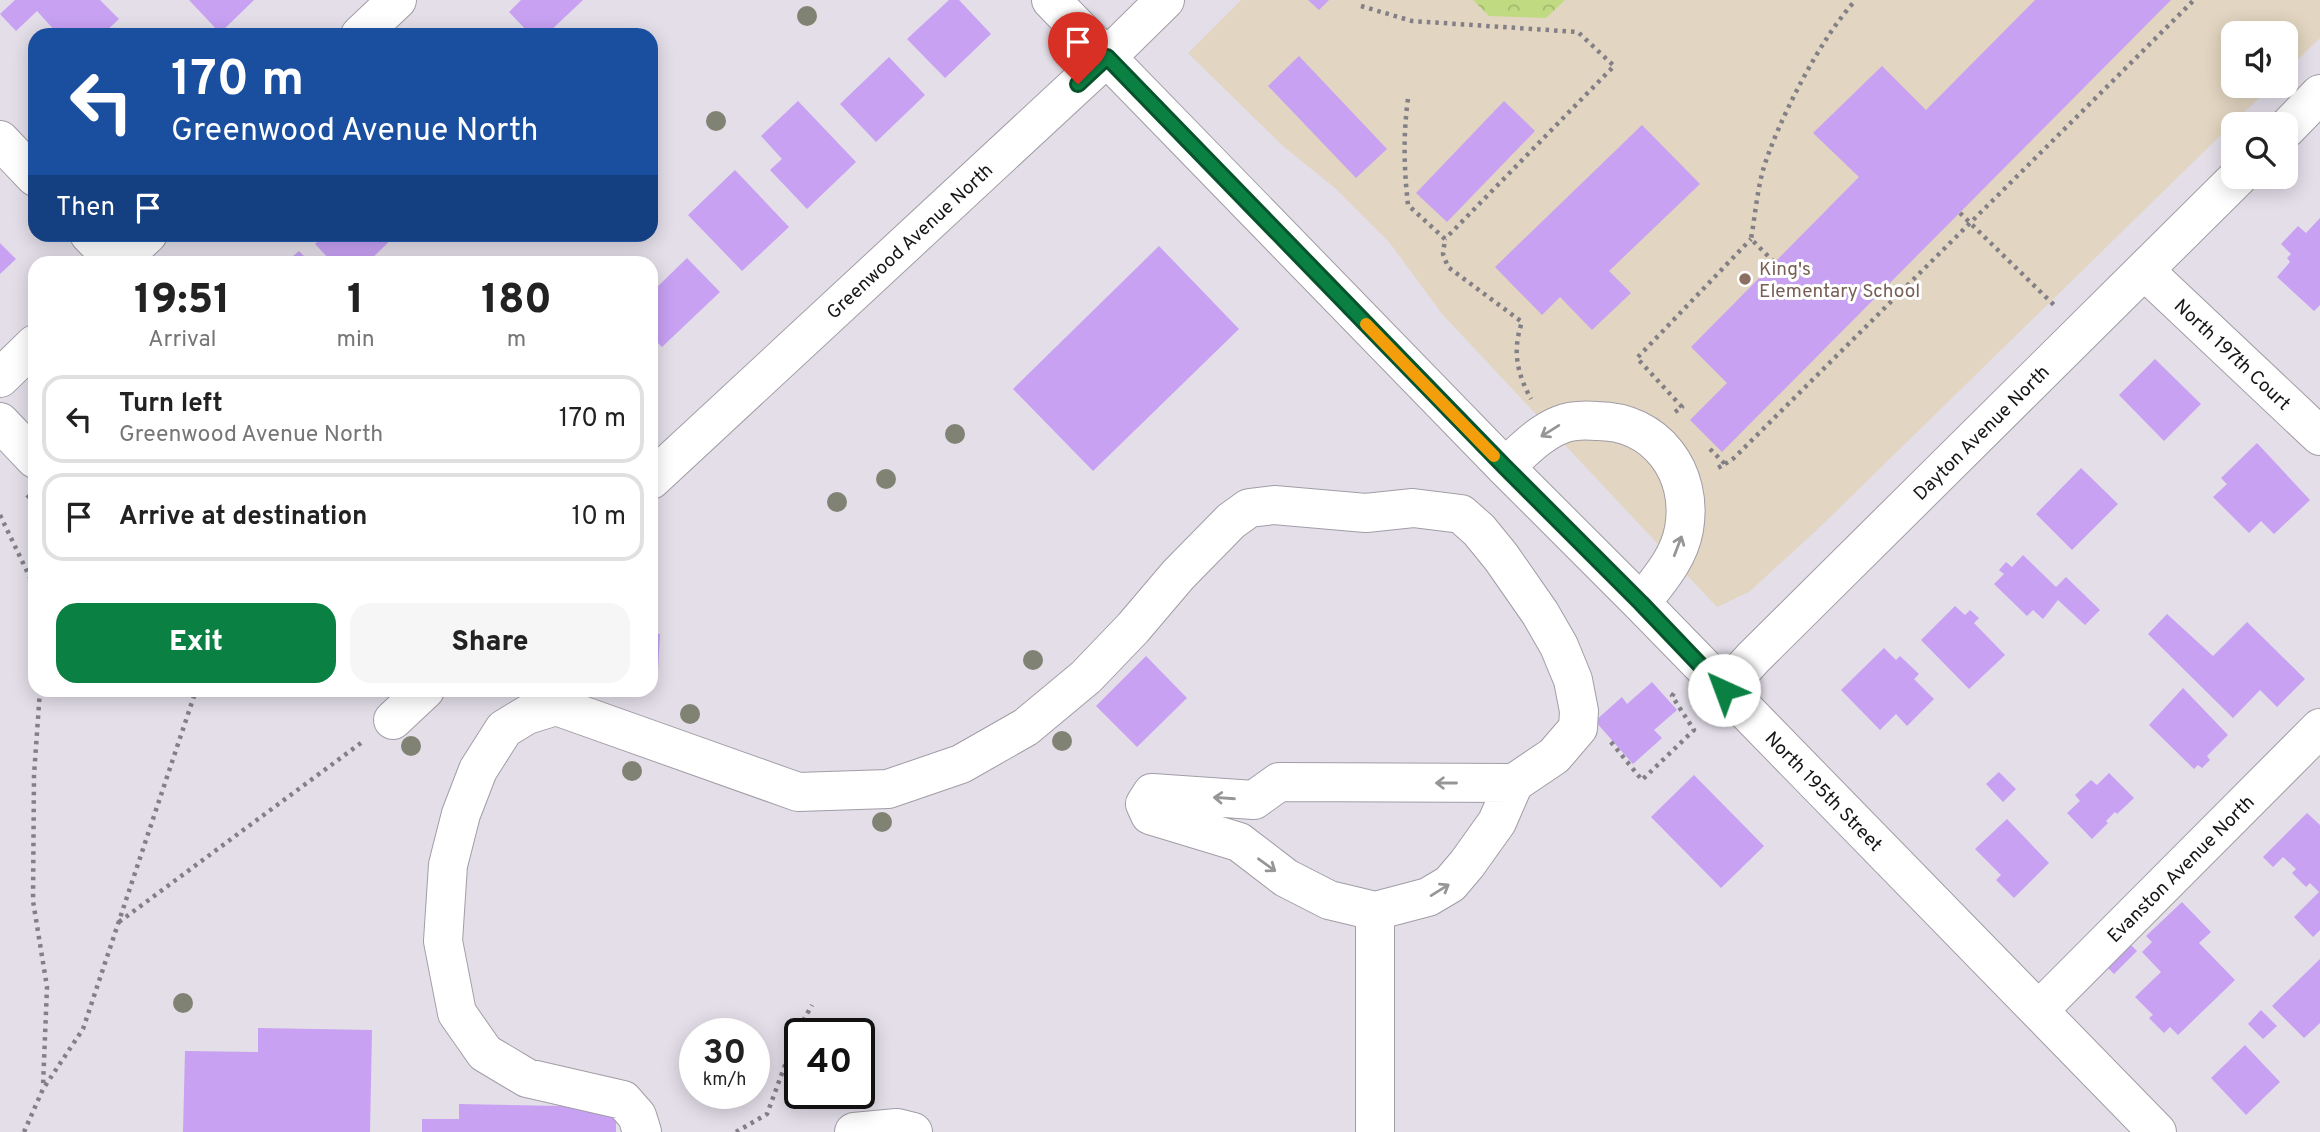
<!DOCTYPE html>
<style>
body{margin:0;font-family:Overpass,sans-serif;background:#f6f6f6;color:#222;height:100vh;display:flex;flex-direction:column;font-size:26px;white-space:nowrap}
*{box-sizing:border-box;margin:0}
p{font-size:23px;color:#767676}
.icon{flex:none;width:38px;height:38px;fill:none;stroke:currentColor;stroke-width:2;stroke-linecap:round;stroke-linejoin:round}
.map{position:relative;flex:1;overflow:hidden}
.drawer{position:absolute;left:28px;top:256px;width:630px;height:441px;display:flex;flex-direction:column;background:#fff;border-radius:21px;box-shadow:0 4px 18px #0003}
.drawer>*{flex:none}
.guide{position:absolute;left:28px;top:28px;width:630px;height:214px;border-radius:21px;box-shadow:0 4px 18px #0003;background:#1a4fa0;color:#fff;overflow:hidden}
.tools{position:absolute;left:2221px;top:21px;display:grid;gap:14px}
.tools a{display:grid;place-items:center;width:77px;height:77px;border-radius:14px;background:#fff;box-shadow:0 4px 18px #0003;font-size:35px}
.speed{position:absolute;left:679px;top:1018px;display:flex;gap:14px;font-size:35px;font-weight:700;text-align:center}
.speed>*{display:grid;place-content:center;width:91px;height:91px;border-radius:50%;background:#fff;box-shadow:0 4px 18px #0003;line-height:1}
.speed small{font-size:18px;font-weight:400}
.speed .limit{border:4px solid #111;border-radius:10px;background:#fff;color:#111}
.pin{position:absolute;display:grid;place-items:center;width:60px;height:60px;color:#fff;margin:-72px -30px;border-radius:50% 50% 50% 0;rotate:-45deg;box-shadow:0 0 7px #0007}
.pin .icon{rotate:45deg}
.me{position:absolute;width:77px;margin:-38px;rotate:317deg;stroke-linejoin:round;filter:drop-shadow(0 0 5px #0008)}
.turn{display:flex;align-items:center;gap:24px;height:147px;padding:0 28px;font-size:32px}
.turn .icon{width:91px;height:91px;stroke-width:2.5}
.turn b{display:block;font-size:49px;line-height:60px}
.then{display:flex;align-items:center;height:66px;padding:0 28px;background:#0003;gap:14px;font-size:26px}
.eta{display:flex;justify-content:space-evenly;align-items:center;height:119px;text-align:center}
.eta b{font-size:42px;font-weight:800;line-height:49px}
.action{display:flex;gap:14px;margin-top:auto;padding:14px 28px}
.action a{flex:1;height:80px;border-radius:21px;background:#0b8043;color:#fff;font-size:28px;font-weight:800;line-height:80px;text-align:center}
.action a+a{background:#f6f6f6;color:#222}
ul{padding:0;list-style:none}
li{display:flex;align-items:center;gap:21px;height:88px;margin:0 14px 10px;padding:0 14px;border:4px solid #e0e0e0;border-radius:21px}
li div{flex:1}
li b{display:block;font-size:26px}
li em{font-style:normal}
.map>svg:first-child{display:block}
.education{fill:#e2d5c1}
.park{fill:url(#park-crowns)}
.building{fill:#c8a1f3}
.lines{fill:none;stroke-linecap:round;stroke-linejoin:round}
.minor-casing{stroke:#a19da6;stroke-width:40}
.path{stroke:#837f86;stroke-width:4.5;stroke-dasharray:3.5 5;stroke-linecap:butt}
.minor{stroke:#fff;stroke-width:38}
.tree{fill:#808373}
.oneway{stroke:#979697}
.route-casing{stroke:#07532c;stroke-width:18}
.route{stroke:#0b8043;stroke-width:12}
.slow{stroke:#f59e0b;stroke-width:12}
.education-dot{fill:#8d6e63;stroke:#fff;stroke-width:2.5}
.labels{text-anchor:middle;stroke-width:6;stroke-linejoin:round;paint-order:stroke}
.street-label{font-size:19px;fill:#171518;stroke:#fff}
.education-label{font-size:19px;fill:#785e54;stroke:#fff;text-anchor:start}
</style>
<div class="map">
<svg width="2320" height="1132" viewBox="0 0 2320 1132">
<defs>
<pattern id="park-crowns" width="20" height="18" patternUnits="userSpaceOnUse" patternTransform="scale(1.75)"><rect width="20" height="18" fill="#bfda81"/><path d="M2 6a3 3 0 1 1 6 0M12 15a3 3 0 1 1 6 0" fill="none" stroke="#a3ba6f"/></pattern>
</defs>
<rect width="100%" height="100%" fill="#e3dee8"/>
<!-- education -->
<path class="education" d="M1241,0H2320V38L2286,71V33H2233V86H2271L1820,527L1749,592L1717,607L1443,315L1389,242L1335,188L1283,146L1188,53Z"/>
<!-- park -->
<path class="park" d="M1473,0H1565L1546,18L1489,16Z"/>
<!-- building -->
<path class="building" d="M15,0H100L119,19L102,35H68L61,28L56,32L37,11L16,31L0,14Z
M189,0H254L220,33Z
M521,0H583L546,35H531L509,12Z
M949,0H959L991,34L945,78L907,39Z
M1308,0H1329L1319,10Z
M2035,0H2171L1722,452L1690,420L1727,383L1691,347L1859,177L1813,133L1882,66L1926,110Z
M1299,56L1387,149L1356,178L1268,86Z
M889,57L925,95L876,142L840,104Z
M798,101L856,162L807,209L770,170L782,159L761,136Z
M1504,101L1535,131L1447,222L1416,193Z
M1642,125L1700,184L1609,271L1631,293L1592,330L1560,297L1542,315L1495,267Z
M735,170L789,227L742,271L688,215Z
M2320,218V305L2314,311L2277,277L2290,262L2287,258L2291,254L2281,244L2298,226L2306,233Z
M325,234H397L368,262H332L315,244Z
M0,243L16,259L0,274Z
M1159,246L1239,329L1093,471L1013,389Z
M299,251L310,262H286Z
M687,258L720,292L662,347L651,336V293Z
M2155,359L2201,404L2164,441L2119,395Z
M2257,443L2310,500L2274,534L2261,521L2249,533L2213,497L2227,484L2221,478Z
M2081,468L2118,504L2072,550L2036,514Z
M2023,555L2056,587L2066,577L2100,610L2085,625L2058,600L2043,619L2033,610L2027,616L1994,584L2004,574L1999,570L2006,562L2012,567Z
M1955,606L1965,615L1970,610L1979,618L1974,623L2005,655L1969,689L1921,640Z
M2167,614L2213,656L2247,622L2305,679L2277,707L2260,690L2233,718L2148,634Z
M651,633L660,634L658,672H651Z
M1884,648L1896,660L1900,656L1919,674L1914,679L1934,699L1907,726L1896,714L1880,730L1841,690Z
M1146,656L1187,698L1137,747L1096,706Z
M1652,682L1677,710L1654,730L1662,738L1633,764L1595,721L1622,697L1627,704Z
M2183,688L2228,735L2207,756L2210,760L2202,768L2198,765L2194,769L2149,725Z
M1999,772L2016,789L2003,802L1986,784Z
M2109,773L2134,798L2117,814L2115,812L2106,821L2108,823L2092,839L2067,813L2080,801L2075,795L2091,780L2097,785Z
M1694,775L1764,846L1721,888L1651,817Z
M2307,813L2320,825V930L2313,937L2294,917L2319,892L2310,883L2306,887L2292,873L2296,869L2283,857L2273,867L2263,857Z
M2007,819L2049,863L2014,898L1996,880L2001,875L1975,849Z
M2182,902L2211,932L2199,943L2235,980L2178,1035L2170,1027L2164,1033L2149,1018L2153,1015L2135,997L2161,972L2142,952L2152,942L2146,936Z
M2125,939L2137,951L2114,974L2102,962Z
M2320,959V1023L2304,1038L2272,1006Z
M2261,1010L2277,1026L2263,1039L2248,1024Z
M258,1028L372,1030L370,1132H183L185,1051L258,1052Z
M2245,1045L2280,1082L2246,1115L2211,1078Z
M459,1104L616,1107V1132H422V1119H459Z"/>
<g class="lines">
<!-- minor casing -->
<g class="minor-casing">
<g id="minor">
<path id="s1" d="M1051,0L1505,467L1641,603L2157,1132"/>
<path d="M360,35L397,0"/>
<path d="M2286,129L2320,94"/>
<path d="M0,140L35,177"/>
<path d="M89,234L116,262"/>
<path d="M118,262L148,234"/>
<path id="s2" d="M2145,271L2320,436"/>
<path d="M0,378L35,344"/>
<path d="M0,422L35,459"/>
<path d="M1505,467C1521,453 1539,433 1560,425C1571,420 1584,420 1597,421C1656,421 1694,472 1684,529C1679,558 1659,580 1641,603"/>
<path id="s3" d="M651,480L1107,57L1165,0"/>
<path id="s4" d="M1724,690L1753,658L2238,177"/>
<path d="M393,720L425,690"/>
<path d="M1375,911V1132"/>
<path id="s5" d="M2039,1010L2320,728"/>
<path d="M642,1132L637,1116L623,1100L527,1078L485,1053L457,1013L443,941L448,865L461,814L478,770L504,729L527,715L556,706L798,792L888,789L961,764L1026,727L1086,677L1133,628L1178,575L1231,521L1249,508L1274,505L1366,513L1413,508L1461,514L1479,530L1501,557L1540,613L1559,646L1573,680L1579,711L1578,728L1554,756L1514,783L1497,822L1467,864L1450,884L1428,897L1375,911L1329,900L1286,878L1239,842L1150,815L1145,804L1152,793L1254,800L1279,782L1514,783"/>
<path d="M854,1132L897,1128L913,1132"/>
</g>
</g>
<!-- path -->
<path class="path" d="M1361,6L1412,21L1578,32L1614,66L1445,239
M1408,99C1403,135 1404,169 1408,205L1445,239L1443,254L1448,267L1522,322C1512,351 1517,373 1531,399
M1960,213L2056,307
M1774,262L1751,239C1755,216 1757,192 1763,170C1777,123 1822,35 1856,0
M1675,412L1682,407L1637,358L1751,239
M1710,449L1725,464L1714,470
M1725,464L1734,458L2194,0
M27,495L35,503
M0,515L35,588
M40,690L34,775L33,901L47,987L43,1086
M1611,742L1642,780L1694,730L1672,696L1676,690
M119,922L365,740
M24,1132L43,1089L83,1029L196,690
M736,1132L767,1114L798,1030L812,1005"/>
<!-- minor -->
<use href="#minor" class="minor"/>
</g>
<!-- trees -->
<g class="tree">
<circle cx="807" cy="16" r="10"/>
<circle cx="716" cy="121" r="10"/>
<circle cx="955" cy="434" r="10"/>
<circle cx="886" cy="479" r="10"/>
<circle cx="837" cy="502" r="10"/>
<circle cx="1033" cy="660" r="10"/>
<circle cx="690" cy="714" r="10"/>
<circle cx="1062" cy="741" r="10"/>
<circle cx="411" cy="746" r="10"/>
<circle cx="632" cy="771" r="10"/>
<circle cx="882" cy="822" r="10"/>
<circle cx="183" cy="1003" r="10"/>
</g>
<!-- one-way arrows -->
<defs><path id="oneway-shaft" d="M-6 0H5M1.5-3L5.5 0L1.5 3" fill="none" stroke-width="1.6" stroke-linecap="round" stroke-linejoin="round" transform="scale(1.75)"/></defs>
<g class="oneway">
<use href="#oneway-shaft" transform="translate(1550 431) rotate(148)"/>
<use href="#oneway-shaft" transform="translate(1678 546) rotate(-69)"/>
<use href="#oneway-shaft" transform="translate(1446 783) rotate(-180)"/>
<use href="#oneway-shaft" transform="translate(1224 798) rotate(-176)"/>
<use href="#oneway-shaft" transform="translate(1267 865) rotate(36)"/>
<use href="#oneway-shaft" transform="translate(1440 890) rotate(-32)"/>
</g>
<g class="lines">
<!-- route casing -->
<g class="route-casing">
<path id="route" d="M1078,84L1107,57L1505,467L1641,603L1724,690"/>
</g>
<!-- route -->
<use href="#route" class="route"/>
<!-- slow -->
<path class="slow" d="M1366,324L1494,456"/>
</g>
<!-- markers -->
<circle class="education-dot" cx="1745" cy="279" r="7"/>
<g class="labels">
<!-- street labels -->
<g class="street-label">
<text dy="7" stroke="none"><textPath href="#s3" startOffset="352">Greenwood Avenue North</textPath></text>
<text dy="7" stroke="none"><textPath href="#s2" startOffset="121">North 197th Court</textPath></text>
<text dy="7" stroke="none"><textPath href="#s4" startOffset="364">Dayton Avenue North</textPath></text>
<text dy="7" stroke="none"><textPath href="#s1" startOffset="1106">North 195th Street</textPath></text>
<text dy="7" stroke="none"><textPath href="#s5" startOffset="200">Evanston Avenue North</textPath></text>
</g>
<!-- education labels -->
<g class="education-label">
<text x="1759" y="275">King's<tspan x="1759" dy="22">Elementary School</tspan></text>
</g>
</g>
</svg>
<div class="tools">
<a><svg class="icon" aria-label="sound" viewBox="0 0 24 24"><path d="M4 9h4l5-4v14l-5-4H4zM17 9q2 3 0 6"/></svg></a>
<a><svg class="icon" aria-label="search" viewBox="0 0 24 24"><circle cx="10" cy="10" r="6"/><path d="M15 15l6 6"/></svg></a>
</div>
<div class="speed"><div>30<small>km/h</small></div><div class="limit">40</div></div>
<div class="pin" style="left:1078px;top:84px;background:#d93025"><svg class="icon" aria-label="arrive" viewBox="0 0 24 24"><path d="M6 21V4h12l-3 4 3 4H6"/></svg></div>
<svg class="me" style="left:1724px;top:690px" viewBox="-20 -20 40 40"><circle r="19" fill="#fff"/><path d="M0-13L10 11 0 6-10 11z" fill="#0b8043"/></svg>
<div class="guide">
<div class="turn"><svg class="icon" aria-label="left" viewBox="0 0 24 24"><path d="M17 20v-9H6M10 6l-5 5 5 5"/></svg><div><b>170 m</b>Greenwood Avenue North</div></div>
<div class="then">Then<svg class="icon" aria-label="arrive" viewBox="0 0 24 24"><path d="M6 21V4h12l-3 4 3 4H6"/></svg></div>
</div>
<section class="drawer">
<div class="eta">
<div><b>19:51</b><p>Arrival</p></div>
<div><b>1</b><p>min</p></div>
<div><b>180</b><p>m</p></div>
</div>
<ul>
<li><svg class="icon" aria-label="left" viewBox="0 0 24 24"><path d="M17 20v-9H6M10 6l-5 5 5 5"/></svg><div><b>Turn left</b><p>Greenwood Avenue North</p></div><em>170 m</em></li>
<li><svg class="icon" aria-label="arrive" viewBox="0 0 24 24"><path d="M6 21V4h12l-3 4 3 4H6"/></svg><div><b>Arrive at destination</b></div><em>10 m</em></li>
</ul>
<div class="action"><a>Exit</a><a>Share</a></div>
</section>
</div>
